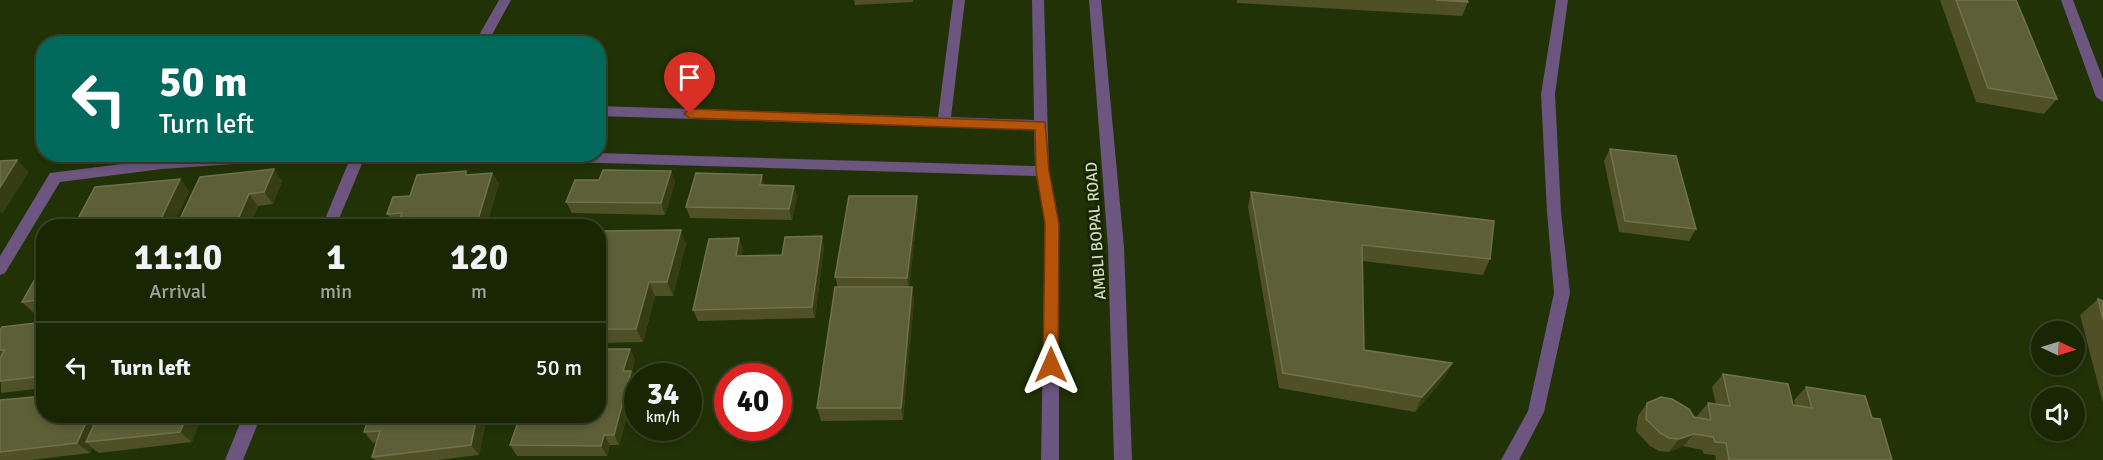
<!DOCTYPE html>
<style>
body{margin:0;font-family:Signika,sans-serif;background:#222e0e;color:#f1f3f6;height:100vh;display:flex;flex-direction:column;font-size:22px;white-space:nowrap}
*{box-sizing:border-box;margin:0}
p{font-size:20px;color:#9fa59a}
.icon{flex:none;width:33px;height:33px;fill:none;stroke:currentColor;stroke-width:2;stroke-linecap:round;stroke-linejoin:round}
.map{position:relative;flex:1;overflow:hidden}
.sheet{position:absolute;left:36px;top:219px;width:570px;height:204px;display:flex;flex-direction:column;background:#192604;border-radius:24px;box-shadow:0 3px 9px #0003,0 0 0 2px #374326}
.sheet>*{flex:none}
.top-card{position:absolute;left:36px;top:36px;width:570px;height:126px;border-radius:24px;box-shadow:0 3px 9px #0003,0 0 0 2px #374326;background:#00695c;color:#fff;overflow:hidden}
.needle{width:39px;rotate:94deg}
.fabs{position:absolute;left:2031px;top:321px;display:grid;gap:12px}
.fabs a{display:grid;place-items:center;width:54px;height:54px;border-radius:50%;background:#192604;box-shadow:0 3px 9px #0003,0 0 0 2px #374326;font-size:30px}
.speed{position:absolute;left:624px;top:363px;display:flex;gap:12px;font-size:30px;font-weight:700;text-align:center}
.speed>*{display:grid;place-content:center;width:78px;height:78px;border-radius:50%;background:#192604;box-shadow:0 3px 9px #0003,0 0 0 2px #374326;line-height:1}
.speed small{font-size:15px;font-weight:400}
.speed .limit{border:9px solid #d22;background:#fff;color:#111}
.pin{position:absolute;display:grid;place-items:center;width:51px;height:51px;color:#fff;margin:-62px -26px;border-radius:50% 50% 50% 0;rotate:-45deg;box-shadow:0 0 6px #0007}
.pin .icon{rotate:45deg}
.me{position:absolute;width:66px;margin:-33px;rotate:0deg;stroke-linejoin:round;filter:drop-shadow(0 0 4px #0008)}
.turn{display:flex;align-items:center;gap:21px;height:126px;padding:0 24px;font-size:27px}
.turn .icon{width:78px;height:78px;stroke-width:2.5}
.turn b{display:block;font-size:42px;line-height:51px}
.eta{display:flex;justify-content:space-evenly;align-items:center;height:102px;text-align:center}
.eta b{font-size:36px;font-weight:700;line-height:42px}
ul{padding:0;list-style:none}
li{display:flex;align-items:center;gap:18px;height:90px;padding:0 24px;border-top:2px solid #374326}
li div{flex:1}
li b{display:block;font-size:22px}
li em{font-style:normal}
.map>svg:first-child{display:block}
.lines{fill:none;stroke-linecap:round;stroke-linejoin:round}
.minor{fill:#6c557f;fill-rule:evenodd}
.wall{fill:#4f5026}
.shaded-wall{fill:#373d12}
.building{fill:#5d5f37;stroke:#6f724d;stroke-width:1.5}
.route{fill:#b45309;stroke:#753606;stroke-width:1.5}
.labels{text-anchor:middle;stroke-width:6;stroke-linejoin:round;paint-order:stroke}
.street-label{font-size:16px;fill:#d0dcc4;stroke:#172700}
</style>
<div class="map">
<svg width="2103" height="460" viewBox="0 0 2103 460">
<rect width="100%" height="100%" fill="#213206"/>
<g class="lines">
<!-- minor -->
<path class="minor" d="M499,0H511L487,44H474Z
M953,0H965L951,117L1034,120L1032,0H1044L1049,171L1059,223V460H1041L1045,223L1036,176L469,159L462,154H598V153L1035,166L1034,130L598,116V106L938,117Z
M1089,0H1101L1124,247L1132,460H1114L1108,247Z
M1556,0H1568L1555,94L1561,212L1570,293L1544,412L1519,460H1501L1528,411L1554,293L1547,212L1541,94Z
M2061,0H2073L2103,79V102L2096,97Z
M225,154H314L307,159L162,169L60,182L5,273L0,275V256L50,173L162,159Z
M352,154H366L336,226H322Z
M243,416H261L243,460H225Z"/>
</g>
<!-- wall -->
<path class="wall" d="M854,0H913V2L855,5Z
M1237,0H1467L1468,2L1462,16L1237,3Z
M1940,0H2016L2057,99L2044,114L1976,102Z
M1610,149L1696,229L1689,241L1619,232L1604,161Z
M671,171L675,182L665,215L572,213L566,202L599,180Z
M492,173L499,184L486,226H397L398,225H395L387,214L410,196L468,175Z
M200,177L282,181L273,204L258,206L249,226H178L177,225Z
M180,179L189,191L173,226H74Z
M765,185L794,186L797,197L792,220L690,218L686,207Z
M1251,192L1490,259L1483,275L1362,261L1364,350L1445,377L1415,412L1279,388L1248,207Z
M918,207L909,287H912L914,301L903,420L821,421L817,408L838,287L835,277Z
M598,231L686,244L673,296H655L643,342L598,343Z
M739,238L743,249L741,256L782,255L824,247L815,318L698,321L693,310Z
M44,278V312L34,313L22,302Z
M2098,299L2103,301V403L2080,315Z
M44,322V388L1,393L0,330Z
M630,349L635,360L632,371L637,381L619,445H610L607,456H517L510,445Z
M1723,374L1793,405H1795L1794,400L1806,387L1872,418L1892,460H1716L1715,455L1704,454L1702,450L1683,446L1669,452L1659,451L1650,446L1636,431L1638,416L1647,403L1697,418V416L1708,403L1716,404L1712,387Z
M0,400L202,416L192,442L99,453L92,448L90,453L31,460H0Z
M369,416H487L479,455L438,460H375L372,457L376,442L373,443L364,432Z"/>
<!-- shaded-wall -->
<path class="shaded-wall" d="M17,160L29,172L2,214L0,212V187Z
M274,169L282,181L273,204L264,192Z
M671,171L675,182L665,215L661,203Z
M492,173L499,184L486,226H476Z
M762,175L765,186L760,185Z
M180,179L189,191L173,226H162L159,223Z
M794,186L797,197L792,220L789,209Z
M249,194L258,206L249,226H244L238,219Z
M917,196L918,207L909,289L907,278Z
M681,230L686,244L673,296L667,282Z
M822,236L824,247L815,318L812,307Z
M739,238L743,249L739,267L736,256Z
M649,282L655,296L643,342L636,329Z
M912,287L914,301L903,420L901,408Z
M630,349L635,360L632,371L637,381L619,445L614,435L623,371Z
M1452,363L1445,377L1415,412L1422,397Z
M89,416H107L86,442L92,448L90,453L77,443Z
M187,416H202L192,442L180,432Z
M477,416H487L479,455L471,445Z
M1694,434L1683,446L1669,452L1679,439Z
M604,435L610,445L607,456L601,446Z"/>
<!-- building -->
<path class="building" d="M1436,0H1467L1468,2Z
M1956,0H2016L2057,99L1988,88Z
M1610,149L1676,156L1696,229L1625,221Z
M17,160L0,187V161Z
M274,169L264,192L249,194L238,219L177,225L200,177Z
M603,170L671,171L661,203L566,202L575,180H599Z
M466,171V175L492,173L476,226H397L402,213L387,214L393,197L410,196L417,175Z
M696,173L762,175L760,185L794,186L789,209L686,207Z
M180,179L159,223L120,226H74L95,187Z
M1251,192L1494,221L1490,259L1362,245L1364,350L1452,363L1422,397L1283,373Z
M849,196H917L907,278L835,277Z
M681,230L667,282H649L636,329H598V231Z
M822,236L812,307L693,310L709,239L739,238L736,256L782,255L785,237Z
M44,278V299L22,302L35,279Z
M835,287H912L901,408H817Z
M2098,299L2103,301V319Z
M44,322V376L0,381V358L5,350H0V330L2,327Z
M598,349H630L623,371H631L614,435H604L601,446L510,445L518,422H539L541,416H598Z
M1723,374L1788,384L1793,405L1812,408L1806,387L1865,396L1872,418L1880,419L1892,460H1729L1726,443L1715,442L1713,437L1694,434L1679,439L1669,438L1660,433L1646,419L1647,403L1661,397L1672,399L1689,409L1694,417L1711,420L1708,403L1730,406Z
M44,396V416H89L77,443L0,452V400Z
M98,416H187L180,432L86,442Z
M369,416H477L471,445L372,457L380,431L364,432Z"/>
<!-- route -->
<path class="route" d="M690,109L1045,122L1049,171L1059,224L1058,365L1056,370L1051,372L1045,370L1043,365L1045,224L1036,171L1035,130L690,118L684,114Z"/>
<g class="labels">
<!-- street labels -->
<g class="street-label">
<text transform="translate(1095 231) rotate(-94)" y="6">AMBLI BOPAL ROAD</text>
</g>
</g>
</svg>
<div class="fabs">
<a><svg class="needle" viewBox="-14 -14 28 28"><path d="M0-13l5 13h-10z" fill="#e53935"/><path d="M0 13l5-13h-10z" fill="#9fa59a"/></svg></a>
<a><svg class="icon" aria-label="sound" viewBox="0 0 24 24"><path d="M4 9h4l5-4v14l-5-4H4zM17 9q2 3 0 6"/></svg></a>
</div>
<div class="speed"><div>34<small>km/h</small></div><div class="limit">40</div></div>
<div class="pin" style="left:690px;top:114px;background:#d93025"><svg class="icon" aria-label="arrive" viewBox="0 0 24 24"><path d="M6 21V4h12l-3 4 3 4H6"/></svg></div>
<svg class="me" style="left:1051px;top:365px" viewBox="-20 -20 40 40"><path d="M0-17L14 15 0 8-14 15z" fill="#b45309" stroke="#fff" stroke-width="4"/></svg>
<div class="top-card">
<div class="turn"><svg class="icon" aria-label="left" viewBox="0 0 24 24"><path d="M17 20v-9H6M10 6l-5 5 5 5"/></svg><div><b>50 m</b>Turn left</div></div>
</div>
<section class="sheet">
<div class="eta">
<div><b>11:10</b><p>Arrival</p></div>
<div><b>1</b><p>min</p></div>
<div><b>120</b><p>m</p></div>
</div>
<ul>
<li><svg class="icon" aria-label="left" viewBox="0 0 24 24"><path d="M17 20v-9H6M10 6l-5 5 5 5"/></svg><div><b>Turn left</b></div><em>50 m</em></li>
</ul>
</section>
</div>
